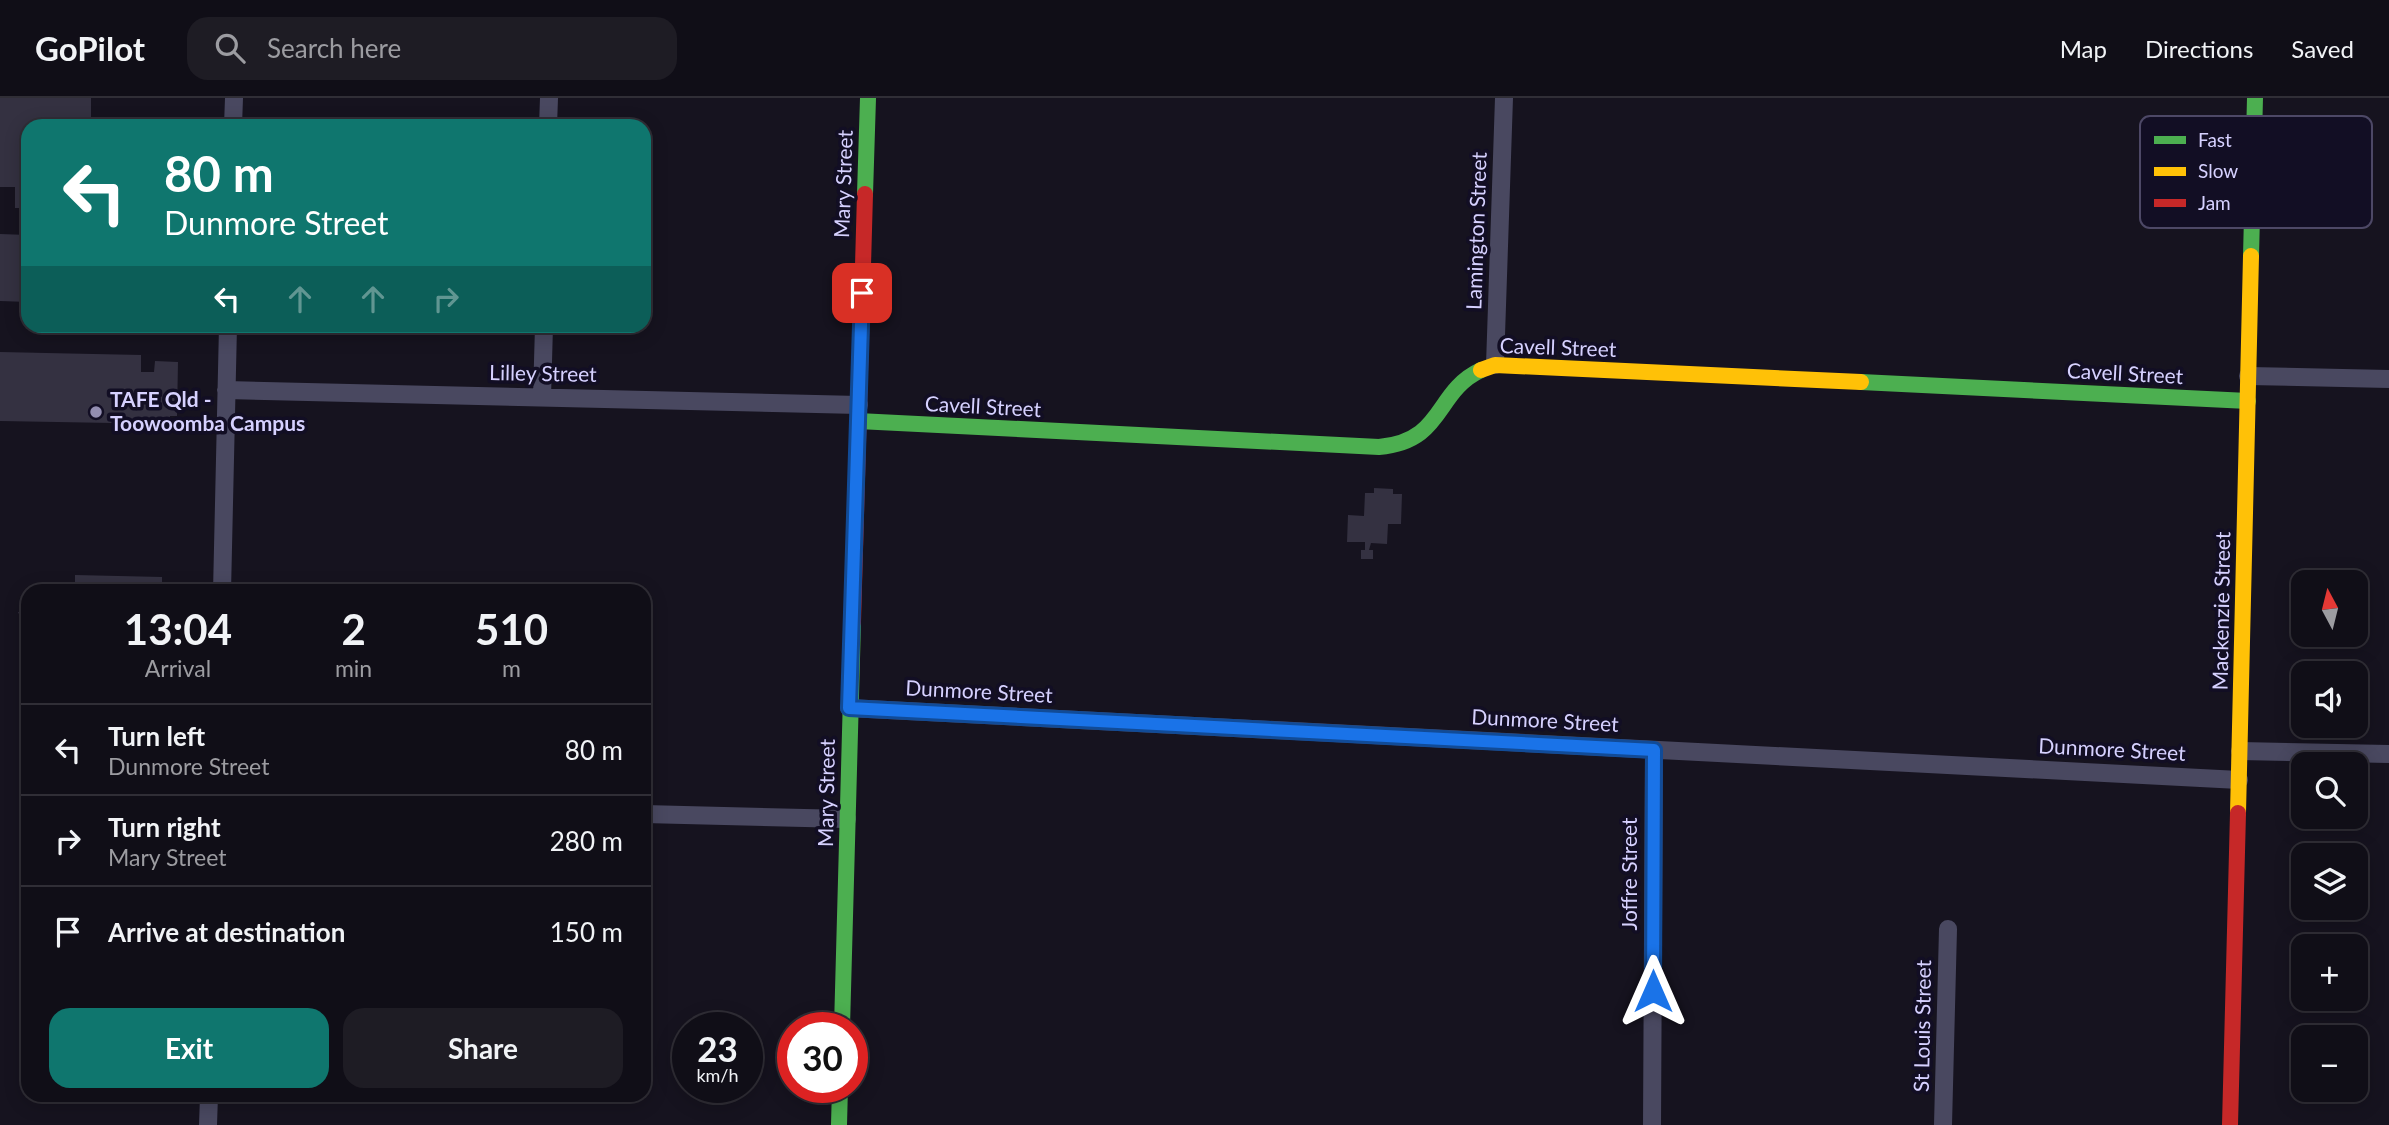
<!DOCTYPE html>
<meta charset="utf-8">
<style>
body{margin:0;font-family:Lato,sans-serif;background:#1e1c24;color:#f1f3f6;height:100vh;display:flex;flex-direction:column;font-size:26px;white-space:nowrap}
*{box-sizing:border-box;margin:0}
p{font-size:23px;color:#9c9ca1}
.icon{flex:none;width:38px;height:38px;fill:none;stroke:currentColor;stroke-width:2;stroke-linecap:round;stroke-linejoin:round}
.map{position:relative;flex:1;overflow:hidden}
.details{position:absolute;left:21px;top:486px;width:630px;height:518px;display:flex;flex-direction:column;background:#100e17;border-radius:21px;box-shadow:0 4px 18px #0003,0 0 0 2px #302e36}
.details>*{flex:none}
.top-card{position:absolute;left:21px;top:21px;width:630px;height:214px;border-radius:21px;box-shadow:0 4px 18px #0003,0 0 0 2px #302e36;background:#0f766e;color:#fff;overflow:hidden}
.needle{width:46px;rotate:353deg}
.buttons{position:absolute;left:2291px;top:472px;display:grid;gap:14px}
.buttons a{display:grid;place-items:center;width:77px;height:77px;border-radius:14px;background:#100e17;box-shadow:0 4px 18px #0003,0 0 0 2px #302e36;font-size:35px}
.speed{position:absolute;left:672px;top:914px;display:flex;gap:14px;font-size:35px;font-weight:700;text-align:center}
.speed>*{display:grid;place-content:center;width:91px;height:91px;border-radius:50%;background:#100e17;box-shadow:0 4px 18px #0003,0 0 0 2px #302e36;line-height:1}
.speed small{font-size:18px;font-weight:400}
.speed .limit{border:10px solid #d22;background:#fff;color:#111}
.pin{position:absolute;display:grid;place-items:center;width:60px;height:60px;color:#fff;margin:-30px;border-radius:14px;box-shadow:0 4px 10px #0006}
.me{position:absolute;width:77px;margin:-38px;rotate:0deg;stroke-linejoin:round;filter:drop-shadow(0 0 5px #0008)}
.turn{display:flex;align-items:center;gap:24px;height:147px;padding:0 28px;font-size:32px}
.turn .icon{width:91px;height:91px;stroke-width:2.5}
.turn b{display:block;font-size:49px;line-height:60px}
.lanes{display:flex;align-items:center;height:66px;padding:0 28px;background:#0003;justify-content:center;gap:35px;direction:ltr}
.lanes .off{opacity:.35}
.eta{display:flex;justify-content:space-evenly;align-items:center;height:119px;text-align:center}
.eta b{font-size:42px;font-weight:700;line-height:49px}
.primary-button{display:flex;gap:14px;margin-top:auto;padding:14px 28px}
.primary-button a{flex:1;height:80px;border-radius:21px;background:#0f766e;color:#fff;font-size:28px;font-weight:700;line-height:80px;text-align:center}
.primary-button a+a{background:#1e1c24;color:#f1f3f6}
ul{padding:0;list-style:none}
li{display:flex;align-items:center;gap:21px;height:91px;padding:0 28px;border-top:2px solid #302e36}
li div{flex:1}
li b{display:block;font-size:26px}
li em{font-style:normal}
header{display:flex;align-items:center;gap:42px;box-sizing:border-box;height:98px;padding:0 35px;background:#100e17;border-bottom:2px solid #302e36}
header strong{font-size:33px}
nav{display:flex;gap:38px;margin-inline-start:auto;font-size:24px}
.search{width:490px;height:63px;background:#1e1c24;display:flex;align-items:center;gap:18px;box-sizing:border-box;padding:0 24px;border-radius:21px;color:#9c9ca1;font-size:26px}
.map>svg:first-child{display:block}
.building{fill:#343141}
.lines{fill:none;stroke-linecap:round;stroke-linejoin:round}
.street{stroke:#494860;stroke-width:18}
.fast{stroke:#4caf50;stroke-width:16}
.slow{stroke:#ffc107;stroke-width:16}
.jam{stroke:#c62828;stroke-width:16}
.route-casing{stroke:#114b97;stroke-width:18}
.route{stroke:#1a73e8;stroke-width:12}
.poi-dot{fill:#938eb1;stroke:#120e24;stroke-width:2.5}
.labels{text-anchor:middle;stroke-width:7;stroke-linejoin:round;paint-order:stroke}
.street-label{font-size:21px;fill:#d6d1ff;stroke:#120e24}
.poi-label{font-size:21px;font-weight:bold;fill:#d6d1ff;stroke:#120e24;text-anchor:start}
.key{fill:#120e24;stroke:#4d4866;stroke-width:2}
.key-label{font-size:19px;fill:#d6d1ff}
</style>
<header>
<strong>GoPilot</strong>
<div class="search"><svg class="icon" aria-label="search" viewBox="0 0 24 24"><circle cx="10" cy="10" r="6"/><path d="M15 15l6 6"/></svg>Search here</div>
<nav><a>Map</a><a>Directions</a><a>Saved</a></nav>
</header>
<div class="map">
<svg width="2389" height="1027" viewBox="0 0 2389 1027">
<rect width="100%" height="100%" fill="#16131f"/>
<!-- building -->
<path class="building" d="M0,0H91V28H28V110H15V89H0Z
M0,136L28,137V204L0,203Z
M0,254L141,257V274H154L155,263L178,264L177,318H170L169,326L0,323Z
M1374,390L1393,391V396H1402L1401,426H1388L1387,446L1371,445L1369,452H1373V461H1361V452H1365V444H1347L1348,417L1364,418L1365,395H1374Z
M75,477L162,479V494H75Z
M18,514H28V535Z"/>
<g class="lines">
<!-- street -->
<path class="street" d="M233,28L234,0
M548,28L549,0
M1495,267L1504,0
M2248,278L2389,281
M226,292L859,307
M542,299L544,228
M222,494L228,228
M849,610L2239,682
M2240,653L2389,656
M644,716L847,721
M208,1027L209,998
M1652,1027L1654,652
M1943,1027L1948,831"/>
<!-- fast -->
<path class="fast" d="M865,96L868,0
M2251,158L2255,0
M1861,284L2248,303
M858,323L1379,349C1445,343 1434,294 1481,272
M842,929L853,524
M839,1027L840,989"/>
<!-- slow -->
<path class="slow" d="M1481,272L1495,267L1861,284
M2238,715L2251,158"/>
<!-- jam -->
<path class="jam" d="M853,524L865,96
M2230,1027L2238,715"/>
</g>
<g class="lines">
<!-- route casing -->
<g class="route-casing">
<path id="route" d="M862,195L849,610L1654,652L1653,893"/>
</g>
<!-- route -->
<use href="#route" class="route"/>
</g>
<!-- markers -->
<circle class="poi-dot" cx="96" cy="314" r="7"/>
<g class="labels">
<!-- street labels -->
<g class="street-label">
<text transform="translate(844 86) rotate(-88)" y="7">Mary Street</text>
<text transform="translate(1477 133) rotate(-88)" y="7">Lamington Street</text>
<text transform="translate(1558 250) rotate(2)" y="7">Cavell Street</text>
<text transform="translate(543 276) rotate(1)" y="7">Lilley Street</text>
<text transform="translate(2125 276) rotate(3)" y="7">Cavell Street</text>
<text transform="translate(983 309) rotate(3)" y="7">Cavell Street</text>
<text transform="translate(2222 513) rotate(-89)" y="7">Mackenzie Street</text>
<text transform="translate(979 594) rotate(3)" y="7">Dunmore Street</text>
<text transform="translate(1545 623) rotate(3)" y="7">Dunmore Street</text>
<text transform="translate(2112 652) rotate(3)" y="7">Dunmore Street</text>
<text transform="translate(827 695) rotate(-89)" y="7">Mary Street</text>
<text transform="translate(1630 776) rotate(-90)" y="7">Joffre Street</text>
<text transform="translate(1923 928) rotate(-89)" y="7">St Louis Street</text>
</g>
<!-- poi labels -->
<g class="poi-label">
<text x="110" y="309">TAFE Qld -<tspan x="110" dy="24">Toowoomba Campus</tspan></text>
</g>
</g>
<!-- legend -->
<rect x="2140" y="18" width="232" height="112" rx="10" class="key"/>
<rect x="2154" y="38" width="32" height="8" fill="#4caf50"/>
<rect x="2154" y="69" width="32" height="9" fill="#ffc107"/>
<rect x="2154" y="101" width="32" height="8" fill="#c62828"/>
<g class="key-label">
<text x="2198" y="49">Fast</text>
<text x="2198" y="80">Slow</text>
<text x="2198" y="112">Jam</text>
</g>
</svg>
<div class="buttons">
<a><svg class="needle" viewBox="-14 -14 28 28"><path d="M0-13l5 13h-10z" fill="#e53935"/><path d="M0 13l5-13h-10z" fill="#9c9ca1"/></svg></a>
<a><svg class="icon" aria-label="sound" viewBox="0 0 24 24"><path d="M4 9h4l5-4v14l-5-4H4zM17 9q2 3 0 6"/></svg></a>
<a><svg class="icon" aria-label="search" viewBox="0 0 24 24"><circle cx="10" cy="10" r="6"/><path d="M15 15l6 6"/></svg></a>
<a><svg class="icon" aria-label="layers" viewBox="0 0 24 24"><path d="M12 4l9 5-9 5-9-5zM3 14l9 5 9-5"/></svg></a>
<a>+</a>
<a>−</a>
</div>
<div class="speed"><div>23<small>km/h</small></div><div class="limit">30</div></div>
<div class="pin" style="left:862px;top:195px;background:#d93025"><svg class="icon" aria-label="arrive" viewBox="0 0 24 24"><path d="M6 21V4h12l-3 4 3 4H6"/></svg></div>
<svg class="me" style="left:1653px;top:893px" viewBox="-20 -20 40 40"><path d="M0-17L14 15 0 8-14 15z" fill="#1a73e8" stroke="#fff" stroke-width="4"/></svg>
<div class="top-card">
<div class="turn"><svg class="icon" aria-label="left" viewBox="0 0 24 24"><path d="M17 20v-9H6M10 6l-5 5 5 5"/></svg><div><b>80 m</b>Dunmore Street</div></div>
<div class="lanes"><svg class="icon" aria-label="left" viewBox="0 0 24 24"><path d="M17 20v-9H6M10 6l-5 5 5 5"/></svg><svg class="icon off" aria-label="ahead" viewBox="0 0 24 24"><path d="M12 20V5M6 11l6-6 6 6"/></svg><svg class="icon off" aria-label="ahead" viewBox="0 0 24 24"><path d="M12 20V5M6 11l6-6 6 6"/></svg><svg class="icon off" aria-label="right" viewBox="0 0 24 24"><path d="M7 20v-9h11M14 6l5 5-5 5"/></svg></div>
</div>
<section class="details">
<div class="eta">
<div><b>13:04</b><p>Arrival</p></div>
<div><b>2</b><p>min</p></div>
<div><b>510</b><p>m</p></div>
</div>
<ul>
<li><svg class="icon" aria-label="left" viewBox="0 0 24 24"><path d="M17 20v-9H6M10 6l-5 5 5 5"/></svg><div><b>Turn left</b><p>Dunmore Street</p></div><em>80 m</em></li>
<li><svg class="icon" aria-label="right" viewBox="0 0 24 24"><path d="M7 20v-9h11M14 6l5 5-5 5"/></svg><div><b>Turn right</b><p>Mary Street</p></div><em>280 m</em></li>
<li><svg class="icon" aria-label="arrive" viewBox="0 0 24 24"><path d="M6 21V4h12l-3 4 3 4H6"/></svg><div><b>Arrive at destination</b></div><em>150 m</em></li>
</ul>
<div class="primary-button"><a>Exit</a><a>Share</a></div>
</section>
</div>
